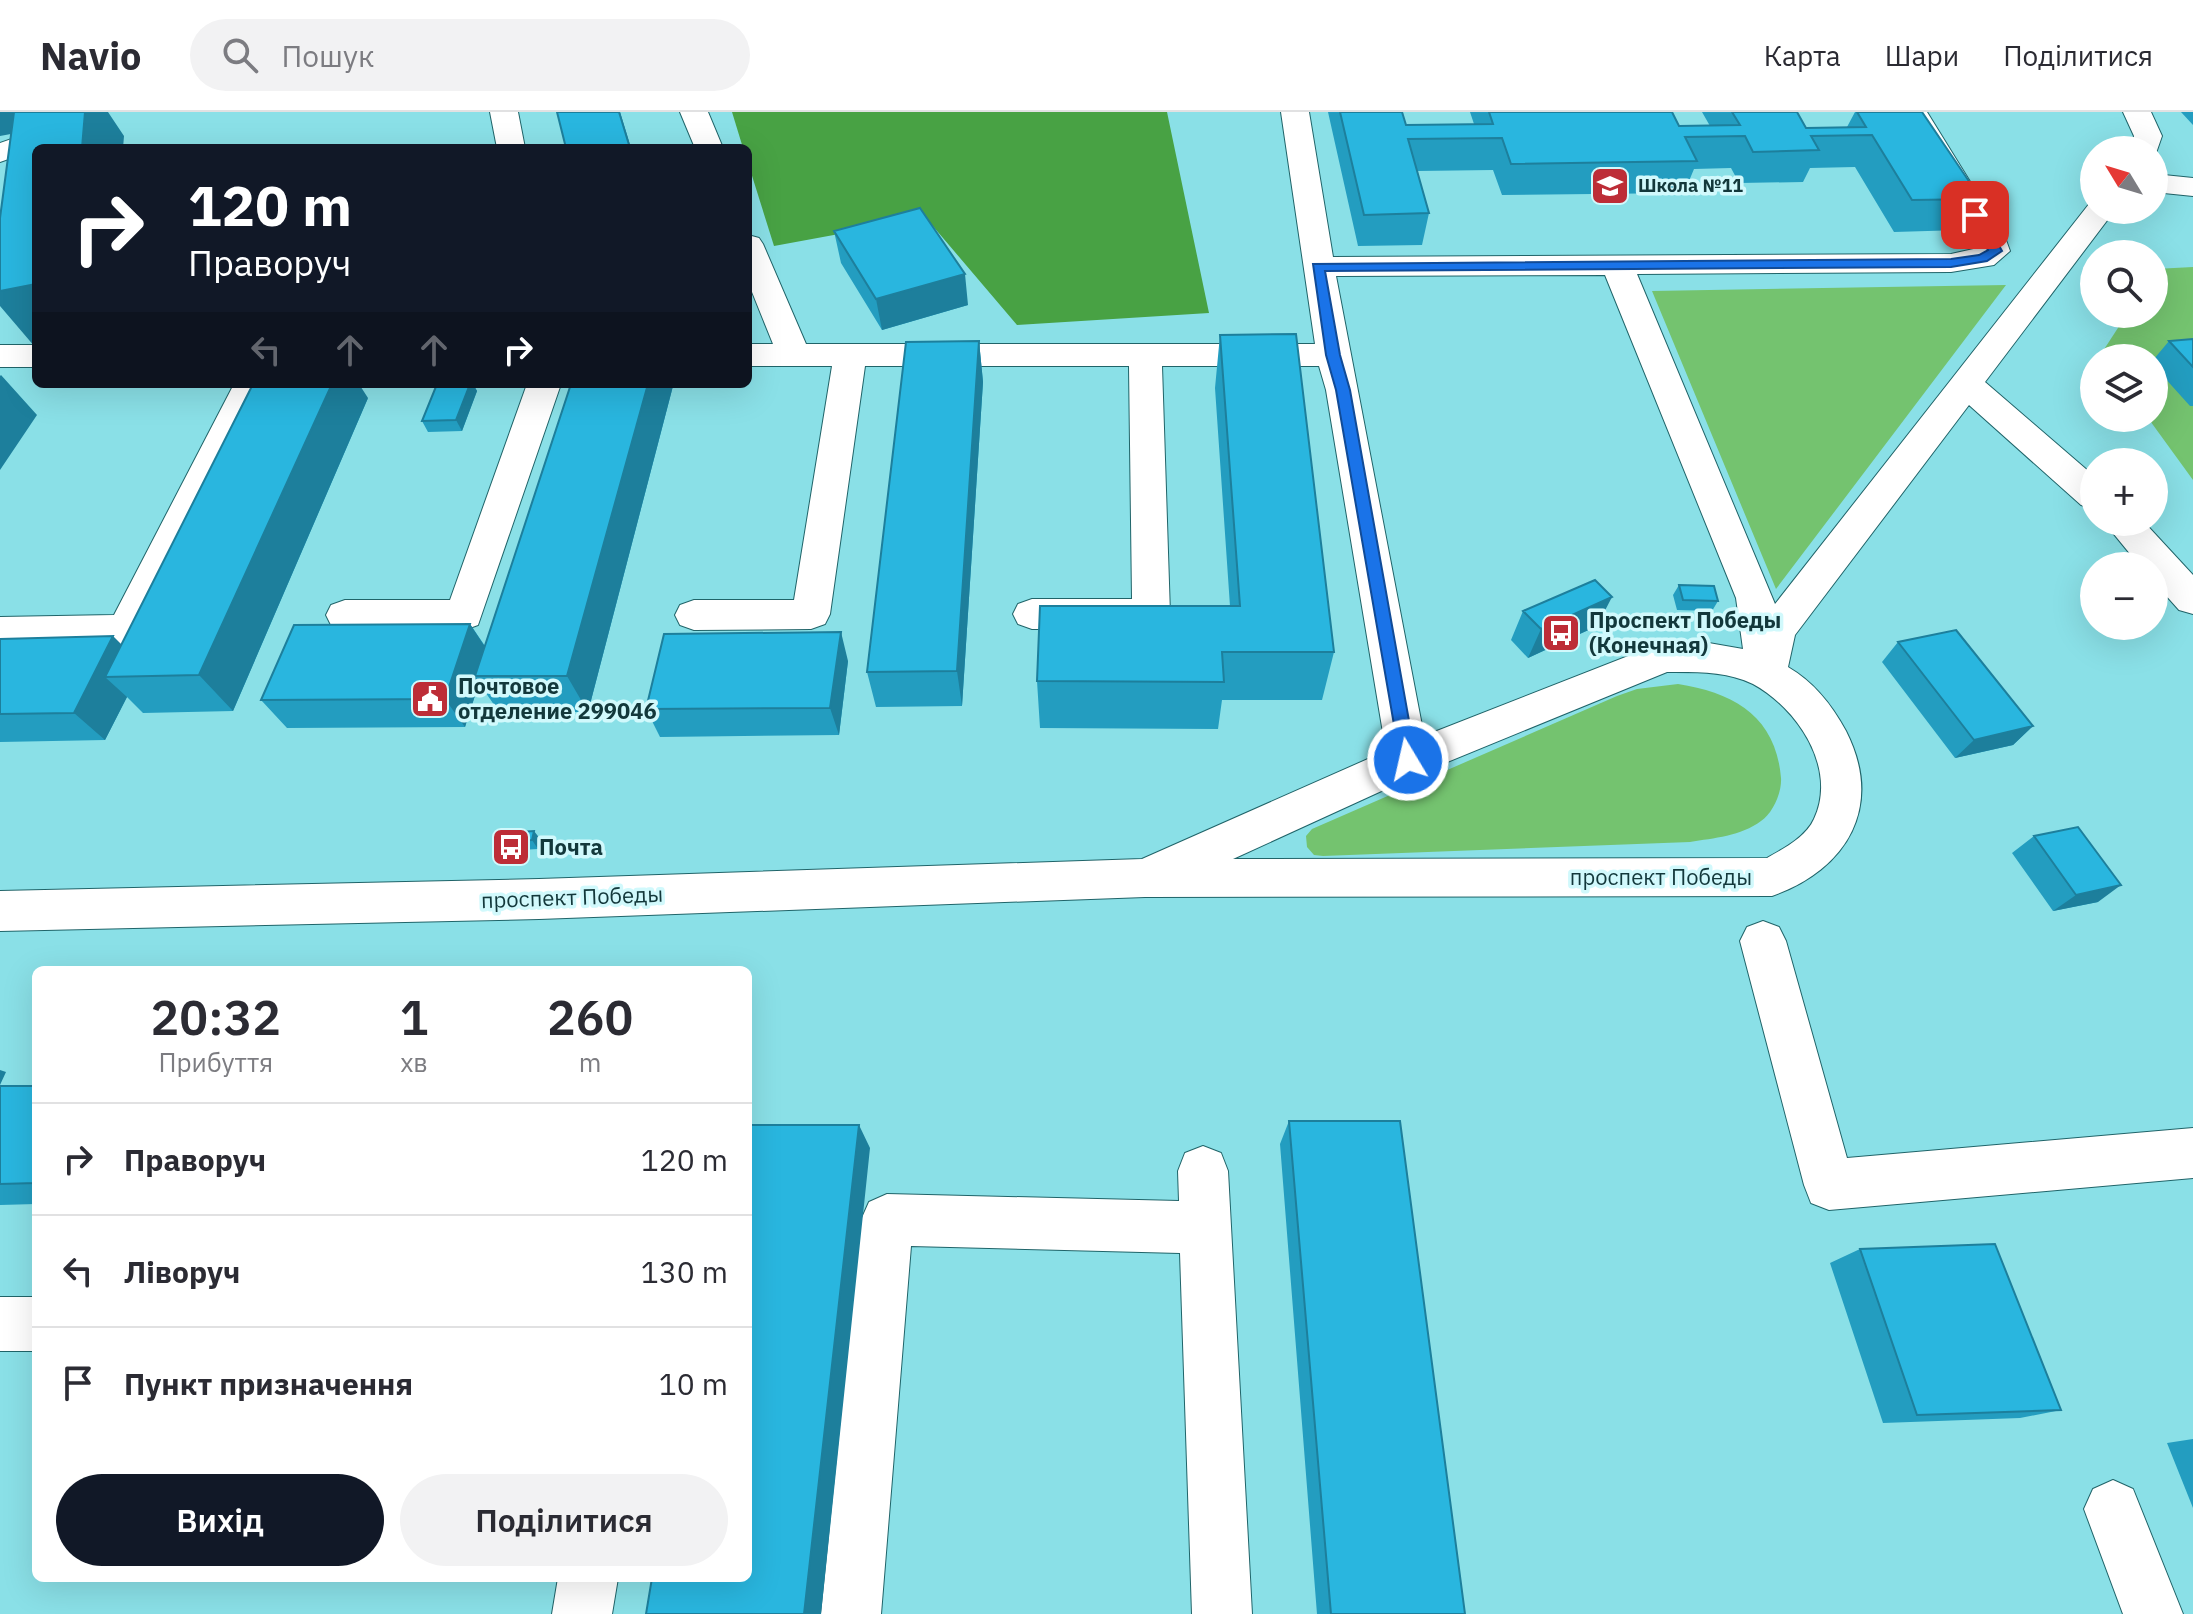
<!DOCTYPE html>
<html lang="uk">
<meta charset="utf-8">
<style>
body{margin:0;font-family:"IBM Plex Sans",sans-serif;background:#f2f2f3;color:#2b2b33;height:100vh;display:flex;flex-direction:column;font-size:30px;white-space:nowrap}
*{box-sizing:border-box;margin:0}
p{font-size:26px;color:#7c7c81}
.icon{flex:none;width:44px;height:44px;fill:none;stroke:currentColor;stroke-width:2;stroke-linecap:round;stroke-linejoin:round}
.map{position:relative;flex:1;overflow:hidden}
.side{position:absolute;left:32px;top:854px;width:720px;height:616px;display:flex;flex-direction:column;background:#fff;border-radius:12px;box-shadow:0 8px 32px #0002}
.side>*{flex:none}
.top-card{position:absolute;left:32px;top:32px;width:720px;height:244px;border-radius:12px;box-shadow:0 8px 32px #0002;background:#111827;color:#fff;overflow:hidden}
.needle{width:52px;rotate:308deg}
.controls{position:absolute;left:2080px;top:24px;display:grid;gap:16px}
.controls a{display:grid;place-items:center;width:88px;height:88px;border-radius:50%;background:#fff;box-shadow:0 8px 32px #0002;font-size:40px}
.pin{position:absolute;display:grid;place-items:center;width:68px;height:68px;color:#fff;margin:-34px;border-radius:16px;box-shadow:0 4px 12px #0006}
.me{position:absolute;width:88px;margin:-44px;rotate:351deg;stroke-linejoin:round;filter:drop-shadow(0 0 6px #0008)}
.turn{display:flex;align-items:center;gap:28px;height:168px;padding:0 24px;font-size:36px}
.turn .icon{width:104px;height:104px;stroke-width:2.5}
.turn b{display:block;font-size:56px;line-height:68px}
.lanes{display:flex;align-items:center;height:76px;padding:0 24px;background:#0003;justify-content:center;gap:40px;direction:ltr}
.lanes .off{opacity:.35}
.eta{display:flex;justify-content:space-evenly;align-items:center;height:136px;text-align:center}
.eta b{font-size:48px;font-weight:600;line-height:56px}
.cta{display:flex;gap:16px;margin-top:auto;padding:16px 24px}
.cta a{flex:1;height:92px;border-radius:48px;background:#111827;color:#fff;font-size:32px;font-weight:600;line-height:92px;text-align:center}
.cta a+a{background:#f2f2f3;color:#2b2b33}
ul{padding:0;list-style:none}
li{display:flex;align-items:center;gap:24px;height:112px;padding:0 24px;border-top:2px solid #e1e1e2}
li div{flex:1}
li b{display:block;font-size:30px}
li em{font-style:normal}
header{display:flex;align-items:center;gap:48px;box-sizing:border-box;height:112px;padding:0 40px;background:#fff;border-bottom:2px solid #e1e1e2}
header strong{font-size:38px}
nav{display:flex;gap:44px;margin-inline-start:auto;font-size:28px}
.search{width:560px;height:72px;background:#f2f2f3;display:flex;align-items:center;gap:20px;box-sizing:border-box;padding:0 28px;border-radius:44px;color:#7c7c81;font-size:30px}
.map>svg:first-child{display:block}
.green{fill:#74c36f}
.forest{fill:#48a244}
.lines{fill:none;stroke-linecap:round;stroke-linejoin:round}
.minor-casing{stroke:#206469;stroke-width:2}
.minor{fill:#fff;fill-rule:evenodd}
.wall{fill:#239dc0}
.shaded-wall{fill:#1d7f9c}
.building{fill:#29b6df;stroke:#1d7f9c;stroke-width:2}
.route{fill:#1a73e8;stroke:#114b97;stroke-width:2}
.labels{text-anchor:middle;stroke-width:7;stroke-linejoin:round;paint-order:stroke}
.far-poi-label{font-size:18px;font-weight:bold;fill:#13383b;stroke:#d1f9fc;text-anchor:start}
.poi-label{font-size:22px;font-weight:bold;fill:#13383b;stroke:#d1f9fc;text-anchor:start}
.street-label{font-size:22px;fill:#13383b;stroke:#d1f9fc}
</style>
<header>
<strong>Navio</strong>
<div class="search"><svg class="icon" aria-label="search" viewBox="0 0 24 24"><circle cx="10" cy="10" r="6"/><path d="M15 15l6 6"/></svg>Пошук</div>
<nav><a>Карта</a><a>Шари</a><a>Поділитися</a></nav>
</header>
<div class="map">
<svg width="2193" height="1502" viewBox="0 0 2193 1502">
<rect width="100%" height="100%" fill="#8ae0e7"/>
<!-- green -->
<path class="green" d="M2193,155V368L2148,306H2154V246H2104L2101,242L2127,202H2154L2155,157Z
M2006,173L1776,477L1652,179Z
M1678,572C1735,581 1776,605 1781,666C1782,680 1773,701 1761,709C1741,724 1714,726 1690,730L1323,744L1314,743L1307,735L1306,724L1312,717L1617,584L1637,577Z"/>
<!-- forest -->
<path class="forest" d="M732,0H1167L1209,201L1017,213L926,106L774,134L748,51V36H743Z"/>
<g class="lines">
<!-- minor casing -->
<g class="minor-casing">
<path id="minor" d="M74,0H103L86,20L0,50V31L66,8Z
M490,0H518L525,36H497Z
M680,0H708L723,36H695Z
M1281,0H1309L1333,145L1951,142L1978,136L1976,128L1899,0H1927L2006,128L2010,139L1994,153L1951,160L1637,162L1775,492L2089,92L2094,91V98H2115L1985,270L2094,364V397L2081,393L1969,293L1795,523L1788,555C1814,570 1832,593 1846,619C1884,694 1848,757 1772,784L1145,785L539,807L0,819V779L539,767L1142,747L1386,639L1326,278L1319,254H1162L1170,502L1165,512L1151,517H1032L1018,512L1013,502L1018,492L1032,487H1132L1129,254H865L830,502L825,512L811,517L694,518L680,513L675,503L680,493L694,488H794L832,254H748V232H773L748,170V123L759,126L763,132L806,232H1315ZM1605,163L1736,486L1743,537L1703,530H1664L1424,624L1336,164ZM1667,560C1695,560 1727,559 1753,572C1797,596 1838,656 1814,707C1806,725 1783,737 1767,746L1233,747L1423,660Z
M2123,0H2151L2162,24L2155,44L2154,38H2131L2134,24Z
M2154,62L2193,66V84L2154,80Z
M0,233H36V255H0Z
M234,272H268L140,528L126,533L0,535V505L114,503Z
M527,272H561L478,513L464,518H345L331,513L326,503L331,493L345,488H450Z
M2104,410H2144L2193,463V502L2179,498L2154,470V454H2140Z
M1763,809L1779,815L1786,829L1847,1046L2193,1016V1066L1829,1098L1811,1091L1804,1073L1740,829L1747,815Z
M1203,1034L1221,1041L1228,1059L1252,1502H1192L1180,1141L911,1134L881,1502H821L861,1108L869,1090L887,1082L1179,1089L1178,1059L1185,1041Z
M0,1185H36V1239H0Z
M2113,1368L2133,1377L2183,1502H2123L2084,1397L2093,1377Z
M558,1466H618L612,1502H552Z"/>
</g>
<!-- minor -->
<use href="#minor" class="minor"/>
</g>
<!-- wall -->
<path class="wall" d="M1328,0H1402L1406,13L1474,12L1470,0H1672L1679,14H1710L1702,0H1797L1806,16L1847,15L1855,0H1922L1981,87L1961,118L1894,120L1855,55L1810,56L1803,70L1739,71L1731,56L1694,57L1684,81L1502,83L1493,58L1417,59L1429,101L1422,133L1358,134Z
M2181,0H2193V13Z
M834,119L968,193L882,218L841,151Z
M1220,223L1334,540L1322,588H1222L1218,617L1040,616L1037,569L1230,494L1215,276Z
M2193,227V294H2190L2154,254V247L2169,229Z
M979,229L983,270L962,594L876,595L867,560Z
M437,272H473L477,279L462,319L428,320L422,309Z
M673,274L588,600H499L479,571L465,615L287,616L261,588L470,512L485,534Z
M368,286L233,599L143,601L127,585L105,628L0,630V527L121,533Z
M1679,473L1718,489L1712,499L1677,498L1673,483Z
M1523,499L1597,514L1528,546L1511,528Z
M1898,530L2033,614L2013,633L1955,646L1882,550Z
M848,549L839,623L660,625L646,597Z
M2034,724L2098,790L2053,799L2012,741Z
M541,728L538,737L502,739L495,730Z
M0,974H36V1092L0,1093Z
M1289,1009L1465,1502H1317L1280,1032Z
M1860,1137L2061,1298L2020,1306L1883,1311L1830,1151Z
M2193,1327V1396L2167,1331Z"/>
<!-- shaded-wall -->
<path class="shaded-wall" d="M0,0H55L54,14L0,24Z
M85,0H108L124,24L123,36H82Z
M619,0H620L631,36H630Z
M965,162L968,193L882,218L876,187Z
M36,172V235H35L0,194V179Z
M979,229L983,270L962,594L957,559Z
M1,263L37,303L0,358V264Z
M332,272H359L368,286L233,599L199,563Z
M470,272H473L477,279L462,319L456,308Z
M648,272H672L673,274L588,600L567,564Z
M1612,485L1597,514L1528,546L1541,517Z
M470,512L489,541L475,564L479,571L465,615L445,587Z
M841,520L848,549L839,623L830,596Z
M113,524L142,553L105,565L127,585L105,628L74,601Z
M2033,614L2013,633L1955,646L1974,628Z
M534,719L541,728L538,737L532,728Z
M2121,773L2098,790L2053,799L2076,783Z
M0,958L6,960L0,973Z
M859,1013L870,1036L821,1502H804Z"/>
<!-- building -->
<path class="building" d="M14,0H85L82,36H36V172L0,179V106Z
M557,0H619L630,36H566Z
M1340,0H1402L1406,13L1493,12L1489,0H1672L1679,14L1740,13L1732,0H1797L1806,16L1866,15L1857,0H1922L1981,87L1912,88L1872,23L1811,24L1819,38L1753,40L1745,24L1685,25L1697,49L1511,52L1502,26L1408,27L1429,101L1364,103Z
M920,96L965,162L876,187L834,119Z
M1296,222L1334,540H1222L1224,570L1037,569L1040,494H1240L1220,223Z
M2193,227V255L2169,229Z
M979,229L957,559L867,560L906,230Z
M253,272H332L199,563L105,565Z
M437,272H470L456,308L422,309Z
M571,272H648L567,564H475Z
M1595,468L1612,485L1541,517L1523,499Z
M1679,473L1714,474L1718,489L1683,488Z
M470,512L445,587L261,588L294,513Z
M1956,518L2033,614L1974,628L1898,530Z
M841,520L830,596L646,597L664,522Z
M113,524L74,601L0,602V527Z
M2078,715L2121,773L2076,783L2034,724Z
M534,719L532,728L495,730L498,721Z
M0,974H36V1071L0,1072Z
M1289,1009H1400L1465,1502H1331Z
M748,1013H859L804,1502H646L652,1466H748Z
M1995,1132L2061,1298L1917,1303L1860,1137Z"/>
<!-- route -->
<path class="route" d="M1971,100H1980L2002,139L1987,149L1951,155L1325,159L1340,243L1350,278L1416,648L1408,655L1401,653L1336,278L1326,243L1313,152L1951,147L1979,143L1988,138L1969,103Z"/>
<!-- icons -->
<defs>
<g id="school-square" transform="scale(2)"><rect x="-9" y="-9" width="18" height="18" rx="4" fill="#bd2d37" stroke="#d1f9fc"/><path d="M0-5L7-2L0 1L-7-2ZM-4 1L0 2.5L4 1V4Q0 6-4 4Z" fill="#fff"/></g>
<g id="bus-square" transform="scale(2)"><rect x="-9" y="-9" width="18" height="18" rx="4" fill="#bd2d37" stroke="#d1f9fc"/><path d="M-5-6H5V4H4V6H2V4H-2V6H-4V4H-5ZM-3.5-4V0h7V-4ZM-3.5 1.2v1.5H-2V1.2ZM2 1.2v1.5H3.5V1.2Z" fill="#fff"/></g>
<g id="civic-square" transform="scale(2)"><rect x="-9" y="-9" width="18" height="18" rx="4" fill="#bd2d37" stroke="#d1f9fc"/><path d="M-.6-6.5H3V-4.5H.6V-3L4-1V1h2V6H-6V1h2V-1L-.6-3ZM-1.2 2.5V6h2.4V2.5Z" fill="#fff"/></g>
</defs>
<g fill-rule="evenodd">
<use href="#school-square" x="1610" y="74"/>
<use href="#bus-square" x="1561" y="521"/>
<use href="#civic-square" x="430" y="587"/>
<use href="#bus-square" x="511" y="735"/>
</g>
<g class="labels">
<!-- far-poi labels -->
<g class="far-poi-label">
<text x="1638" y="80">Школа №11</text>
</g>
<!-- poi labels -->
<g class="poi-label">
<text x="1589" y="516">Проспект Победы<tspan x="1589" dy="25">(Конечная)</tspan></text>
<text x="458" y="582">Почтовое<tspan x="458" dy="25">отделение 299046</tspan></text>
<text x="539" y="743">Почта</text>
</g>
<!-- street labels -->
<g class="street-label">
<text x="1661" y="773">проспект Победы</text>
<text transform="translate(572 785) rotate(-2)" y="8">проспект Победы</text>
</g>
</g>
</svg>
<div class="controls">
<a><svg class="needle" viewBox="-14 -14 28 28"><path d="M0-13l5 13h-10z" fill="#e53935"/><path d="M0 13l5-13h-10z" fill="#7c7c81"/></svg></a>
<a><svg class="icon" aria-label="search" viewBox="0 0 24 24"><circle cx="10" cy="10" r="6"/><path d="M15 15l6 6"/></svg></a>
<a><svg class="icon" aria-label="layers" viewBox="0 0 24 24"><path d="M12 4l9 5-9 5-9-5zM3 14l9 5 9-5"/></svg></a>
<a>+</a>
<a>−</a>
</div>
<div class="pin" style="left:1975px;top:103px;background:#d93025"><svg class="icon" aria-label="arrive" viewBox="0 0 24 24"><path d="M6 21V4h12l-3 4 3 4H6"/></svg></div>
<svg class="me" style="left:1408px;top:648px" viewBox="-20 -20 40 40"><circle r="17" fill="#1a73e8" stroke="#fff" stroke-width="3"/><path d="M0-11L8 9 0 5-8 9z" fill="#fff"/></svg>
<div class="top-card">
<div class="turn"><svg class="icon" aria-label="right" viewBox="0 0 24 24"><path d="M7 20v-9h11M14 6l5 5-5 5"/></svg><div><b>120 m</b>Праворуч</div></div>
<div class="lanes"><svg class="icon off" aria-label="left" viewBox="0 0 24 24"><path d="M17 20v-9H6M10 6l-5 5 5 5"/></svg><svg class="icon off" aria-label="ahead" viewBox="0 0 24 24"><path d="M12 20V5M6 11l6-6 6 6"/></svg><svg class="icon off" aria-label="ahead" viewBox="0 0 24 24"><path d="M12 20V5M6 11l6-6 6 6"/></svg><svg class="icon" aria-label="right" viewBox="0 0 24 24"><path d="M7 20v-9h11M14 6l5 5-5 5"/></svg></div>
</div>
<section class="side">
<div class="eta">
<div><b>20:32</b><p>Прибуття</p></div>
<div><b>1</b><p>хв</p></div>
<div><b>260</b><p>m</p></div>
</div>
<ul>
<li><svg class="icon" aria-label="right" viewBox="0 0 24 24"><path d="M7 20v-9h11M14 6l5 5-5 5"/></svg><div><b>Праворуч</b></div><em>120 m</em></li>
<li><svg class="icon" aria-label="left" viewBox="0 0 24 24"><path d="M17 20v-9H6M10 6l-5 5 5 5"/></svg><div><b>Ліворуч</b></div><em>130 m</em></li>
<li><svg class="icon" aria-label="arrive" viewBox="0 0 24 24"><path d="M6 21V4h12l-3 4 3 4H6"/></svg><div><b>Пункт призначення</b></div><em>10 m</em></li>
</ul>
<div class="cta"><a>Вихід</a><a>Поділитися</a></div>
</section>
</div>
